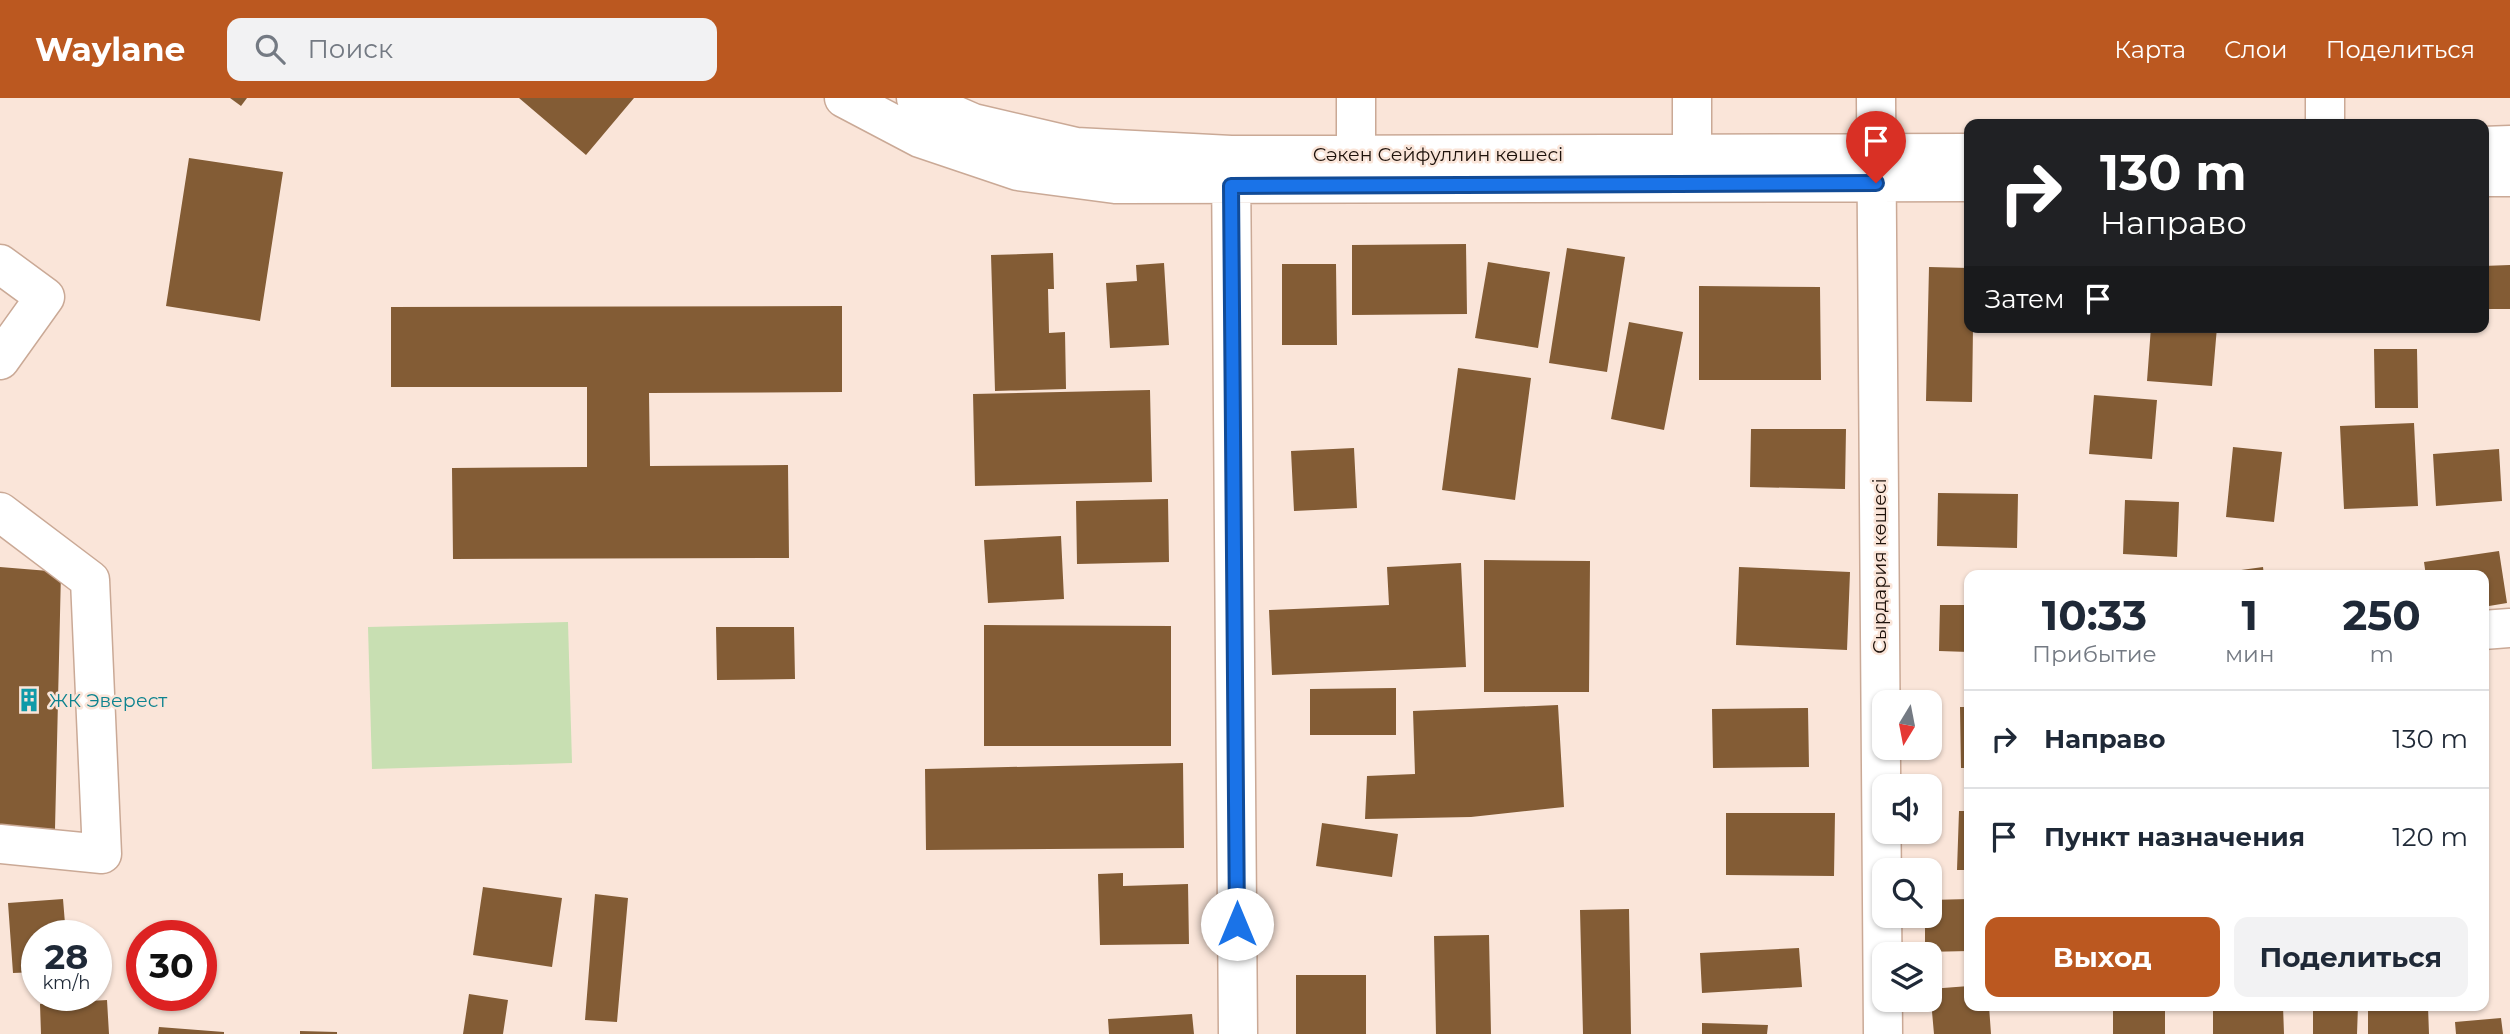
<!DOCTYPE html>
<html lang="ru">
<meta charset="utf-8">
<style>
body{margin:0;font-family:Montserrat,sans-serif;background:#f2f2f3;color:#1f2937;height:100vh;display:flex;flex-direction:column;font-size:26px;white-space:nowrap}
*{box-sizing:border-box;margin:0}
p{font-size:23px;color:#747a83}
.icon{flex:none;width:38px;height:38px;fill:none;stroke:currentColor;stroke-width:2;stroke-linecap:round;stroke-linejoin:round}
.map{position:relative;flex:1;overflow:hidden}
.sheet{position:absolute;left:1964px;top:472px;width:525px;height:441px;display:flex;flex-direction:column;background:#fff;border-radius:14px;box-shadow:0 2px 5px #0004}
.sheet>*{flex:none}
.banner{position:absolute;left:1964px;top:21px;width:525px;height:214px;border-radius:14px;box-shadow:0 2px 5px #0004;background:#202124;color:#fff;overflow:hidden}
.needle{width:46px;rotate:190deg}
.buttons{position:absolute;left:1872px;top:592px;display:grid;gap:14px}
.buttons a{display:grid;place-items:center;width:70px;height:70px;border-radius:14px;background:#fff;box-shadow:0 2px 5px #0004;font-size:35px}
.speed{position:absolute;left:21px;top:822px;display:flex;gap:14px;font-size:35px;font-weight:700;text-align:center}
.speed>*{display:grid;place-content:center;width:91px;height:91px;border-radius:50%;background:#fff;box-shadow:0 2px 5px #0004;line-height:1}
.speed small{font-size:18px;font-weight:400}
.speed .limit{border:10px solid #d22;background:#fff;color:#111}
.pin{position:absolute;display:grid;place-items:center;width:60px;height:60px;color:#fff;margin:-72px -30px;border-radius:50% 50% 50% 0;rotate:-45deg;box-shadow:0 0 7px #0007}
.pin .icon{rotate:45deg}
.me{position:absolute;width:77px;margin:-38px;rotate:0deg;stroke-linejoin:round;filter:drop-shadow(0 0 5px #0008)}
.turn{display:flex;align-items:center;gap:24px;height:147px;padding:0 21px;font-size:32px}
.turn .icon{width:91px;height:91px;stroke-width:2.5}
.turn b{display:block;font-size:49px;line-height:60px}
.then{display:flex;align-items:center;height:66px;padding:0 21px;background:#0003;gap:14px;font-size:26px}
.eta{display:flex;justify-content:space-evenly;align-items:center;height:119px;text-align:center}
.eta b{font-size:42px;font-weight:700;line-height:49px}
.primary-button{display:flex;gap:14px;margin-top:auto;padding:14px 21px}
.primary-button a{flex:1;height:80px;border-radius:14px;background:#bb5820;color:#fff;font-size:28px;font-weight:700;line-height:80px;text-align:center}
.primary-button a+a{background:#f2f2f3;color:#1f2937}
ul{padding:0;list-style:none}
li{display:flex;align-items:center;gap:21px;height:98px;padding:0 21px;border-top:2px solid #e0e1e3}
li div{flex:1}
li b{display:block;font-size:26px}
li em{font-style:normal}
header{display:flex;align-items:center;gap:42px;box-sizing:border-box;height:98px;padding:0 35px;background:#bb5820;color:#fff}
header strong{font-size:33px}
nav{display:flex;gap:38px;margin-inline-start:auto;font-size:24px}
.search{width:490px;height:63px;background:#f2f2f3;display:flex;align-items:center;gap:18px;box-sizing:border-box;padding:0 24px;border-radius:14px;color:#747a83;font-size:26px}
.map>svg:first-child{display:block}
.green{fill:#c8dfb2}
.building{fill:#835c35}
.lines{fill:none;stroke-linecap:round;stroke-linejoin:round}
.minor-casing{stroke:#caa996;stroke-width:41}
.minor{stroke:#fff;stroke-width:38}
.route-casing{stroke:#114b97;stroke-width:18}
.route{stroke:#1a73e8;stroke-width:12}
.labels{text-anchor:middle;stroke-width:5;stroke-linejoin:round;paint-order:stroke}
.street-label{font-size:19px;fill:#1e120b;stroke:#fae5d9}
.culture-label{font-size:19px;fill:#0d838f;stroke:#fae5d9;text-anchor:start}
</style>
<header>
<strong>Waylane</strong>
<div class="search"><svg class="icon" aria-label="search" viewBox="0 0 24 24"><circle cx="10" cy="10" r="6"/><path d="M15 15l6 6"/></svg>Поиск</div>
<nav><a>Карта</a><a>Слои</a><a>Поделиться</a></nav>
</header>
<div class="map">
<svg width="2510" height="936" viewBox="0 0 2510 936">
<rect width="100%" height="100%" fill="#fae5d9"/>
<!-- green -->
<path class="green" d="M568,524L572,665L372,671L368,529Z"/>
<!-- building -->
<path class="building" d="M230,0H247L241,8Z
M519,0H634L586,57Z
M189,60L283,74L260,223L166,208Z
M1466,146L1467,216L1352,217V147Z
M1567,150L1625,159L1607,274L1549,265Z
M1053,155L1054,191H1048L1049,235L1065,234L1066,291L995,293L991,157Z
M1488,164L1550,174L1538,250L1475,240Z
M1164,165L1169,247L1110,250L1106,185L1137,183L1136,167Z
M1282,166H1336L1337,247H1282Z
M2510,167V211H2483V168Z
M1929,169L1969,170V229H1973L1972,304L1926,303Z
M1699,188L1820,189L1821,282H1699Z
M842,208V294L649,295L650,368L788,367L789,460L453,461L452,370L587,369V289H391V209Z
M1629,224L1683,234L1664,332L1611,321Z
M2151,229H2217L2212,288L2147,283Z
M2374,251H2417L2418,310H2375Z
M1458,270L1531,280L1515,402L1442,392Z
M1150,292L1152,384L975,388L973,296Z
M2094,297L2157,302L2152,361L2089,356Z
M2414,325L2418,408L2344,411L2340,328Z
M1751,331H1846L1845,391L1750,389Z
M2233,349L2282,354L2274,424L2226,419Z
M1354,350L1357,410L1294,413L1291,353Z
M2499,351L2502,403L2436,408L2433,356Z
M1938,395L2018,396L2017,450L1937,448Z
M1168,401L1169,464L1077,466L1076,403Z
M2125,402L2179,404L2177,459L2123,456Z
M1061,438L1064,501L988,505L984,442Z
M2499,453L2507,505L2483,509V478H2426L2424,464Z
M1484,462L1590,463L1589,594H1484Z
M1461,465L1466,569L1272,577L1269,512L1389,507L1387,469Z
M0,469L61,474L55,731L0,729Z
M1739,469L1850,474L1847,552L1736,547Z
M2263,469L2264,478H2212V476Z
M1940,507H1969V554L1939,553Z
M984,527L1171,528V648H984Z
M716,529H794L795,581L717,582Z
M1396,590V637H1310V591Z
M1558,607L1564,709L1471,719L1365,721L1367,678L1415,676L1413,613Z
M1960,609H1969V670H1961Z
M1808,610L1809,669L1713,670L1712,611Z
M1183,665L1184,750L926,752L925,671Z
M1959,713H1969V772H1957Z
M1726,715H1835L1834,778L1726,777Z
M1322,725L1398,736L1392,779L1316,768Z
M1123,775V788L1188,786L1189,846L1100,847L1098,776Z
M483,789L562,800L552,869L473,857Z
M595,796L628,800L617,924L585,922Z
M63,801L66,838H37V874L13,875L8,805Z
M1969,801V853L1925,854V817H1930V802Z
M1629,811L1631,936H1583L1580,812Z
M1489,837L1491,936H1436L1434,838Z
M1799,850L1802,889L1702,895L1700,855Z
M1296,877H1366V936H1296Z
M1969,888V908H1989L1991,936H1934L1930,891Z
M469,896L508,902L503,936H463Z
M107,902L109,936H41L40,906Z
M2113,908H2165V936H2113Z
M2213,908H2283L2284,936H2213Z
M2313,908H2358L2357,936H2313Z
M2368,908H2428L2429,936H2368Z
M1192,916L1194,936H1109L1108,921Z
M2501,920L2503,936H2456L2455,924Z
M1702,925L1768,927L1767,936H1702Z
M159,929L224,934V936H158Z
M300,933L337,934V936H300Z"/>
<g class="lines">
<!-- minor casing -->
<g class="minor-casing">
<path id="minor" d="M844,0L920,40L1018,73L1115,86L1969,84
M916,0L973,25L1076,49L1231,57L1969,55
M1876,0L1883,936
M2325,26V0
M2483,48L2510,47
M1356,55V0
M1692,55V0
M1231,63L1238,936
M2483,79H2510
M0,166L45,199L0,262
M0,414L90,482L102,756L0,746
M2483,532L2510,530"/>
</g>
<!-- minor -->
<use href="#minor" class="minor"/>
</g>
<g class="lines">
<!-- route casing -->
<g class="route-casing">
<path id="route" d="M1237,826L1231,88L1876,85"/>
</g>
<!-- route -->
<use href="#route" class="route"/>
</g>
<!-- icons -->
<defs>
<g id="building-bare" transform="scale(1.89)"><path d="M-4-6H4V6H1V3H-1V6H-4ZM-2.5-4.3h1.7v1.8h-1.7ZM.8-4.3h1.7v1.8H.8ZM-2.5-1h1.7V.8h-1.7ZM.8-1h1.7V.8H.8Z" fill="#0f9aa8" stroke="#fae5d9" stroke-width="2.5" paint-order="stroke"/></g>
</defs>
<g fill-rule="evenodd">
<use href="#building-bare" x="29" y="602"/>
</g>
<g class="labels">
<!-- street labels -->
<g class="street-label">
<text x="1438" y="63">Сәкен Сейфуллин көшесі</text>
<text transform="translate(1879 468) rotate(-90)" y="7">Сырдария көшесі</text>
</g>
<!-- culture labels -->
<g class="culture-label">
<text x="49" y="609">ЖК Эверест</text>
</g>
</g>
</svg>
<div class="buttons">
<a><svg class="needle" viewBox="-14 -14 28 28"><path d="M0-13l5 13h-10z" fill="#e53935"/><path d="M0 13l5-13h-10z" fill="#747a83"/></svg></a>
<a><svg class="icon" aria-label="sound" viewBox="0 0 24 24"><path d="M4 9h4l5-4v14l-5-4H4zM17 9q2 3 0 6"/></svg></a>
<a><svg class="icon" aria-label="search" viewBox="0 0 24 24"><circle cx="10" cy="10" r="6"/><path d="M15 15l6 6"/></svg></a>
<a><svg class="icon" aria-label="layers" viewBox="0 0 24 24"><path d="M12 4l9 5-9 5-9-5zM3 14l9 5 9-5"/></svg></a>
</div>
<div class="speed"><div>28<small>km/h</small></div><div class="limit">30</div></div>
<div class="pin" style="left:1876px;top:85px;background:#d93025"><svg class="icon" aria-label="arrive" viewBox="0 0 24 24"><path d="M6 21V4h12l-3 4 3 4H6"/></svg></div>
<svg class="me" style="left:1237px;top:826px" viewBox="-20 -20 40 40"><circle r="19" fill="#fff"/><path d="M0-13L10 11 0 6-10 11z" fill="#1a73e8"/></svg>
<div class="banner">
<div class="turn"><svg class="icon" aria-label="right" viewBox="0 0 24 24"><path d="M7 20v-9h11M14 6l5 5-5 5"/></svg><div><b>130 m</b>Направо</div></div>
<div class="then">Затем<svg class="icon" aria-label="arrive" viewBox="0 0 24 24"><path d="M6 21V4h12l-3 4 3 4H6"/></svg></div>
</div>
<section class="sheet">
<div class="eta">
<div><b>10:33</b><p>Прибытие</p></div>
<div><b>1</b><p>мин</p></div>
<div><b>250</b><p>m</p></div>
</div>
<ul>
<li><svg class="icon" aria-label="right" viewBox="0 0 24 24"><path d="M7 20v-9h11M14 6l5 5-5 5"/></svg><div><b>Направо</b></div><em>130 m</em></li>
<li><svg class="icon" aria-label="arrive" viewBox="0 0 24 24"><path d="M6 21V4h12l-3 4 3 4H6"/></svg><div><b>Пункт назначения</b></div><em>120 m</em></li>
</ul>
<div class="primary-button"><a>Выход</a><a>Поделиться</a></div>
</section>
</div>
